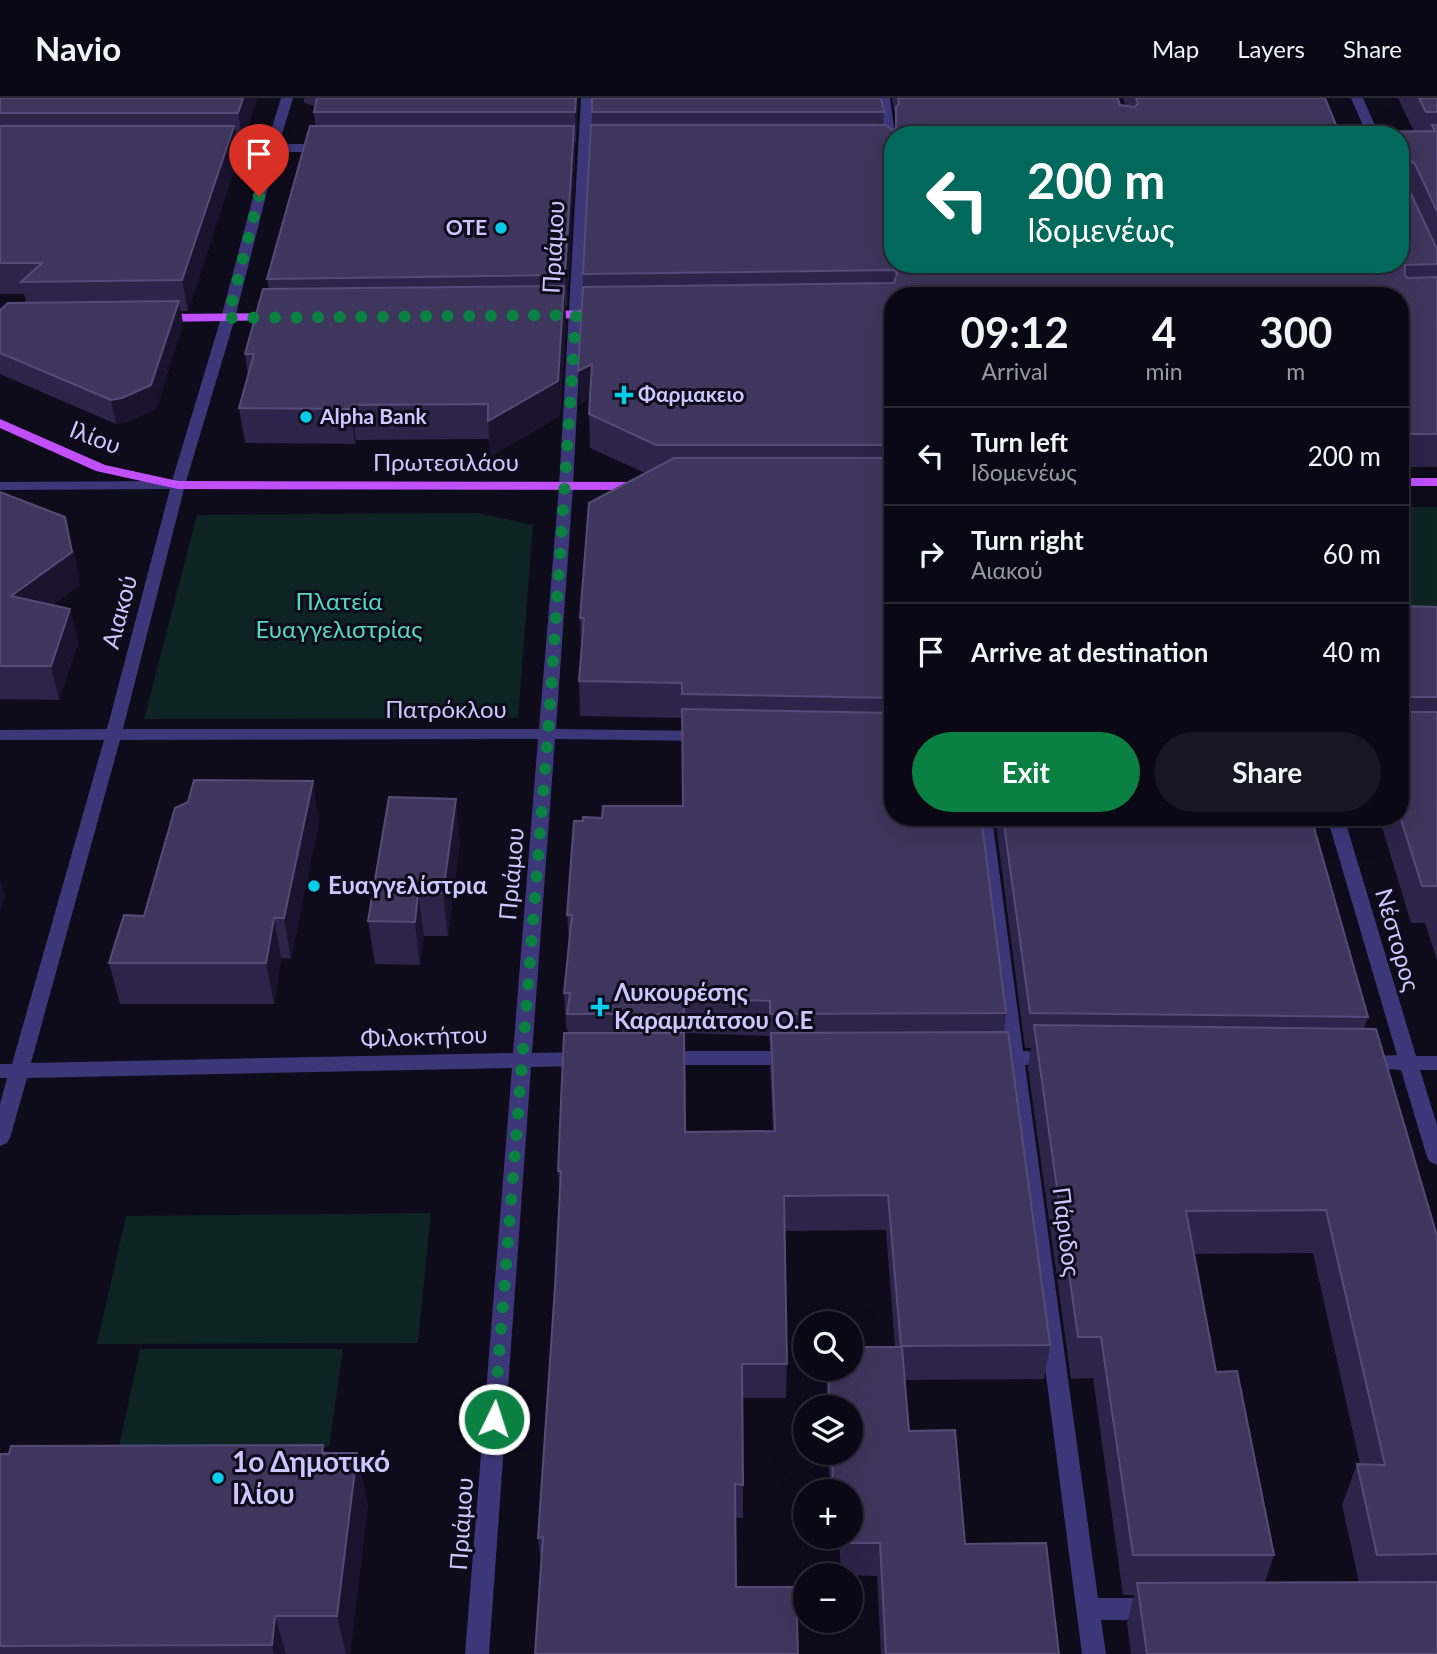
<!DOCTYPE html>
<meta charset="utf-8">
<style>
body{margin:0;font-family:Lato,sans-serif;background:#181622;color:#f1f3f6;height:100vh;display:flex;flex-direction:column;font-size:26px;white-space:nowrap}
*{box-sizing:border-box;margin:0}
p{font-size:23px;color:#999aa0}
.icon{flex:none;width:38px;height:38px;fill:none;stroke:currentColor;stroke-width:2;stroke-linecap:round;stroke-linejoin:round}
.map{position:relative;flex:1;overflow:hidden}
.details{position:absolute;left:884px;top:189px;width:525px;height:539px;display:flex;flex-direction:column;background:#0a0814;border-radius:28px;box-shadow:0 7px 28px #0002,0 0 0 2px #2a2934}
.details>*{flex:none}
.top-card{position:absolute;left:884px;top:28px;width:525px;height:147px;border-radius:28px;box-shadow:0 7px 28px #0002,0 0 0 2px #2a2934;background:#00695c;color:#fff;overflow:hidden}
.buttons{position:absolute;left:793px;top:1213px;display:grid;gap:14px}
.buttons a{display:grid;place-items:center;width:70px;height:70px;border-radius:50%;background:#0a0814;box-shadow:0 7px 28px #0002,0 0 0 2px #2a2934;font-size:35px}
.pin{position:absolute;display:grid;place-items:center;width:60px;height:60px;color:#fff;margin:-72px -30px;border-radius:50% 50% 50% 0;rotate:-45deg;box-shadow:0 0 7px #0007}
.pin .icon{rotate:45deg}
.me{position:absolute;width:77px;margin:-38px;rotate:4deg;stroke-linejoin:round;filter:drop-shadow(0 0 5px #0008)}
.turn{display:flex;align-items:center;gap:24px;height:147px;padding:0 28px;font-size:32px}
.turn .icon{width:91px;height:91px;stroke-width:2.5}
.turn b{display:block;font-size:49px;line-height:60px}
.eta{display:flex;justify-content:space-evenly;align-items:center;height:119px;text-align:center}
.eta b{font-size:42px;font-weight:700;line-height:49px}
.cta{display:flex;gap:14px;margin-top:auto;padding:14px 28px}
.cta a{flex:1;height:80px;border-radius:42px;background:#0b8043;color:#fff;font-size:28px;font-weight:700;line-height:80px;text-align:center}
.cta a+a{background:#181622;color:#f1f3f6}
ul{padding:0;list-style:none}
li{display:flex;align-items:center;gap:21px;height:98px;padding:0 28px;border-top:2px solid #2a2934}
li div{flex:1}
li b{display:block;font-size:26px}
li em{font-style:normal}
header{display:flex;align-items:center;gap:42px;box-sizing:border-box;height:98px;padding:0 35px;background:#0a0814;border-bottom:2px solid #2a2934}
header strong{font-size:33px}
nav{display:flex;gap:38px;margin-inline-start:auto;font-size:24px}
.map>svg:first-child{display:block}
.green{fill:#0e2424}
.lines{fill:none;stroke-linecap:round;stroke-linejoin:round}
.minor{fill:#3c3779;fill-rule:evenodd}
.major{fill:#c150fb;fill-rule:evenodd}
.wall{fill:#2c2449;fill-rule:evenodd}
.shaded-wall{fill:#19132e}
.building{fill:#3e365c;stroke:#544c76;stroke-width:2;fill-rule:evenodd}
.route{stroke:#0b8043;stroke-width:12;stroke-dasharray:0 21.6}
.poi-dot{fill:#06ccea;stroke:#0e0b1b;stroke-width:2.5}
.labels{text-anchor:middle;stroke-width:6;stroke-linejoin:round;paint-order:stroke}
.far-poi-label{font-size:21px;font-weight:bold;fill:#cec6fe;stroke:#0e0b1b;text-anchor:start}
.street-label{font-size:24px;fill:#cec6fe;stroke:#0e0b1b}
.park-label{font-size:24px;fill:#56dabe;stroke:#0e0b1b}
.poi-label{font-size:24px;font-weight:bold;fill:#cec6fe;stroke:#0e0b1b;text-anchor:start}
.near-poi-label{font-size:28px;font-weight:bold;fill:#cec6fe;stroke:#0e0b1b;text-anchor:start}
</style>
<header>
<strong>Navio</strong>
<nav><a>Map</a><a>Layers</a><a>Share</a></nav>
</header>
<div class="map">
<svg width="1437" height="1556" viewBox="0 0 1437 1556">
<rect width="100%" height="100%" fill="#0e0b1b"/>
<!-- green -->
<path class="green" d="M1400,409H1437V529H1400Z
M477,415L533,427L518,620L144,621L197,417Z
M431,1115L418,1245L97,1246L126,1118Z
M140,1251H343L329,1349H119Z"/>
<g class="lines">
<!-- minor -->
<path class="minor" d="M281,0H293L279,46H326L332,50L326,54H277L235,220L185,387L123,631H539L559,388L581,0H593L573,388L556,631L703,633L711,638L703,643L555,641L532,955L587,954L594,956L596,961L594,966L587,968L531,969L489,1556H465L512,970L27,980L10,1040L7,1045L0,1048V1006L7,980H0V966H12L104,642H0V632L107,631L170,391L0,392V384L172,383L221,220L265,54H214L208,50L214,46H267ZM538,641L513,955L31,965L120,642Z
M878,0H890L895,37H892V61L886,57Z
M1351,0H1363L1379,37H1367Z
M901,166H913L918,198H905Z
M975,719H992L1023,953L1059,955L1061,960L1059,965L1025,967L1098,1500H1154L1162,1503L1166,1511L1162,1519L1154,1522H1101L1106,1556H1082L1006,967L982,965L980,960L982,955L1005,953Z
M1327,719H1344L1416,958H1437V972H1420L1437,1027V1067L1430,1064L1427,1059L1401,972L1357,969L1355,964L1357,959L1397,957Z
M664,953H793L800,955L802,960L800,965L793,967H664L657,965L655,960L657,955Z"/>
<!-- major -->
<path class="major" d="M605,212L612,216L610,219L542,221L535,217L542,213Z
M276,215L281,216V222L161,224L154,220L161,216Z
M0,321L105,367L178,383L644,384L651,388L644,392L178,391L96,373L0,330Z
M1400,380H1437V388H1400Z"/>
</g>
<!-- wall -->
<path class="wall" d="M0,0H257L243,44H237L239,58L188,213H181L183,226L156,311L127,324L116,326L0,276V212L26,205L24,196H0Z
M304,0H578L576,44H575V58L567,208H565L566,222L560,318L491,358L489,341L356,342L355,346L245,345L239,310L248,277L245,256L269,191L267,181L315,28L314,14L315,8L304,5Z
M892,0H1118L1120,7L1125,8L1123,0H1325L1339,34H1414L1398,0H1437V369H1400V198H892V719L1006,915L1004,934L1050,1247L1044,1281L905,1282L909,1333L965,1446L1059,1556H881L877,1478L841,1477L839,1438H850V1393H830L828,1354H850V1309H827L826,1270H850L895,1249L886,1132L784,1133L787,1266L786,1300H743V1420H735L736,1489L798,1556L541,1467L538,1440L555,1189L560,1095L558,1073L568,935L567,930H566L564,895L569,844L567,817L583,723L683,708L682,620L580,618L579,583L581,548L580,520L645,375L590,350L589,316L590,300L580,306L584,189L583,176L592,27V14H884L883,27L893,33L895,31L896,23ZM892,37L1400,166H1177L1178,168H1176V166H915L916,169L892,166ZM685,935L769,938L770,951H771L770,970L773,1033L686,1034Z
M0,394L73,451L80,487L52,507L70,511L78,544L59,602L0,601Z
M1400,508L1437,509V862L1425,825H1411L1379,719H1400Z
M995,719H1311L1368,919L1364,931L1437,1138V1556H1131L1127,1525L1134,1497H1123L1093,1280L1071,1281L1028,970L1031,950H1025ZM1313,1155L1360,1366H1357L1342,1407L1359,1484H1265L1274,1457L1216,1274L1194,1156Z
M319,723L291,861L281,860L274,906H120L109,865L144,818Z
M460,744L448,838H424L420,867L375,866L368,823Z
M323,1347L325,1355L368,1406L350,1556H0V1356Z"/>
<!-- shaded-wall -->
<path class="shaded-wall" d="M243,0H257L243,44L238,15Z
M576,0H578L576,44L575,14Z
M234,28L239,58L188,213L182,182Z
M574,28L575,58L567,208L565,177Z
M564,188L566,222L560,318L491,358L488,323Z
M179,203L183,226L156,311L127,324L116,326L111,302Z
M592,266L593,298L580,306L578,273Z
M351,307L356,342L355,346L350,311Z
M65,419L80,487L20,531L11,498Z
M70,511L78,544L59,602L51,568Z
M313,683L319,723L291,861L284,820Z
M456,701L460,744L448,838L443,795Z
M0,780L5,798L0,815Z
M418,795L424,838L420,867L415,824Z
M274,820L281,860L274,906L266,865Z
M357,1355L368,1406L350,1556H346L337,1518Z
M275,1518L286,1556H274L272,1547Z"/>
<!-- building -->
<path class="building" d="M0,0H243L238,15H0Z
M317,0H576L575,14H314Z
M592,0H881L884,14H592Z
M898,0H1118L1120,7L1135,9L1138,6L1136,0H1325L1339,34L1435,33L1432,27H1437V113L1415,66L1407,60L1404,81L1437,151V166L1405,167V177L1407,180L1437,179V336H1400V198H892V347H656L589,316L592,266L578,273L583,189L894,185L897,175L894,172L583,176L591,27H886L893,33L896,30V9L899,6ZM892,37H1400V166H1193V168H1176V166H922L920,169H907L904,166H892Z
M1419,0H1437V14H1426Z
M0,28H234L182,182L21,184L42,165H0Z
M310,28H574L565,177L267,181Z
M564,188L558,283L488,323V306L351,307L350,311L239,310L254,256H245L263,191Z
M179,203L151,287L122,300L111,302L0,255V212L8,205Z
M674,360H892V600L682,596V585L579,583L584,520H580L589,405Z
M0,394L65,419L72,454L11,498L70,511L51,568H0Z
M1400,508L1437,509V599H1410L1407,612L1410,614H1437V789V788H1422L1400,718Z
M682,611L892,615V719H981L1006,915L770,916V903L684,900V916H567L570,895H564L572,817H567L574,723H583V719L602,720L603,708H683Z
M194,682L313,683L284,820H274L266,865H109L124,817L144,818L175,710L188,704Z
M389,699L456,701L443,795H418L415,824L368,823Z
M1003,719H1311L1368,919L1030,915Z
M1034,927L1376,931L1437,1138V1456L1377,1457L1357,1366L1385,1367L1326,1112L1186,1113L1216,1274L1237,1273L1274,1457H1133L1101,1239H1078Z
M1008,934L1050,1247L901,1248L888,1097L784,1098L787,1266H742L743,1387L735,1386L736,1489H796L798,1556H535L543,1439L538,1440L555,1189L561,1073H558L564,935H684L685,1034L775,1033L771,935Z
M850,1249H902L909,1333L955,1332L965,1446L1046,1445L1059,1556H886L880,1445H844L843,1438H850V1393H833L832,1354H850V1309H830L828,1270H850Z
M323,1347L322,1355H357L337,1518H275L272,1547L0,1548V1356H9L11,1348Z
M1437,1484V1556H1147L1137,1485Z"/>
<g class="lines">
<!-- route -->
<path class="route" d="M259,98L228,220L576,217L550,608L494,1321"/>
</g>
<!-- markers -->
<g class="poi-dot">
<circle cx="501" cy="130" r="7"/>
<path d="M620.5 286.5h7v7h7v7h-7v7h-7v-7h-7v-7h7z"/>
<circle cx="306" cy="319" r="7"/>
<circle cx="314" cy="788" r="7"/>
<path d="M596.5 898.5h7v7h7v7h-7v7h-7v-7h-7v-7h7z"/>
<circle cx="218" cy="1380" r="7"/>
</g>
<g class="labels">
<!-- far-poi labels -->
<g class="far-poi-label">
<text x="487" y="137" text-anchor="end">ΟΤΕ</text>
<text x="638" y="304">Φαρμακειο</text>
<text x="320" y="326">Alpha Bank</text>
</g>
<!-- street labels -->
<g class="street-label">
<text transform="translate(554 149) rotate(-87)" y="8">Πριάμου</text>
<text transform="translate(95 340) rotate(21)" y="8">Ιλίου</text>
<text x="446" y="373">Πρωτεσιλάου</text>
<text transform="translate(120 514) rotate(-75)" y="8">Αιακού</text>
<text x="446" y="620">Πατρόκλου</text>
<text transform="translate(512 776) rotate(-85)" y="8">Πριάμου</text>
<text transform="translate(1397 842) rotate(74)" y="8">Νέστορος</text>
<text transform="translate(424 939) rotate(-2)" y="8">Φιλοκτήτου</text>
<text transform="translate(1066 1134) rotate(83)" y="8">Πάριδος</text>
<text transform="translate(462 1426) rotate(-86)" y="8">Πριάμου</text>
</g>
<!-- park labels -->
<g class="park-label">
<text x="339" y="512">Πλατεία<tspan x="339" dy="28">Ευαγγελιστρίας</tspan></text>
</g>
<!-- poi labels -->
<g class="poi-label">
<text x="328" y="796">Ευαγγελίστρια</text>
<text x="614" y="903">Λυκουρέσης<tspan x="614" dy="28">Καραμπάτσου Ο.Ε</tspan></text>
</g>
<!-- near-poi labels -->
<g class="near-poi-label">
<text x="232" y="1374">1ο Δημοτικό<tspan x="232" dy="32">Ιλίου</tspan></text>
</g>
</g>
</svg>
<div class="buttons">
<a><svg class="icon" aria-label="search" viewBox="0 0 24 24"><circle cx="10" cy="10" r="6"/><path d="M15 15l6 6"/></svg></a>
<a><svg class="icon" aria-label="layers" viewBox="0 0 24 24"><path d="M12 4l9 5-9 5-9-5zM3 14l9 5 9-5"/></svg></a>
<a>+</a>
<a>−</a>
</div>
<div class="pin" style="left:259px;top:98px;background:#d93025"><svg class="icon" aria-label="arrive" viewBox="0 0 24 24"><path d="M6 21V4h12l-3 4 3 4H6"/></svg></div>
<svg class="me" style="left:494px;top:1321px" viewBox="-20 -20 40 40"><circle r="17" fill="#0b8043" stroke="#fff" stroke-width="3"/><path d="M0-11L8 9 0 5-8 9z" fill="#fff"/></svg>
<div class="top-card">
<div class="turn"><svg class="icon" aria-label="left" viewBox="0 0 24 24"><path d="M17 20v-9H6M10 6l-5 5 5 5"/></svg><div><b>200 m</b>Ιδομενέως</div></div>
</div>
<section class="details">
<div class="eta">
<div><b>09:12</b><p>Arrival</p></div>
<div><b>4</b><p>min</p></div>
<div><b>300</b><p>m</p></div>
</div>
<ul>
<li><svg class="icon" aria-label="left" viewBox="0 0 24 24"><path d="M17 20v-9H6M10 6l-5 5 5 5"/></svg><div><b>Turn left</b><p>Ιδομενέως</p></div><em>200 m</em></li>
<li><svg class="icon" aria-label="right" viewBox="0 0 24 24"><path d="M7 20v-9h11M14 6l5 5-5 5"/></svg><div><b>Turn right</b><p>Αιακού</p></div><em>60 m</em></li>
<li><svg class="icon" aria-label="arrive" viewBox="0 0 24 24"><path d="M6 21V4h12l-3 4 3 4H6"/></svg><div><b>Arrive at destination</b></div><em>40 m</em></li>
</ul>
<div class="cta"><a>Exit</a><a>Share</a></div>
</section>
</div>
